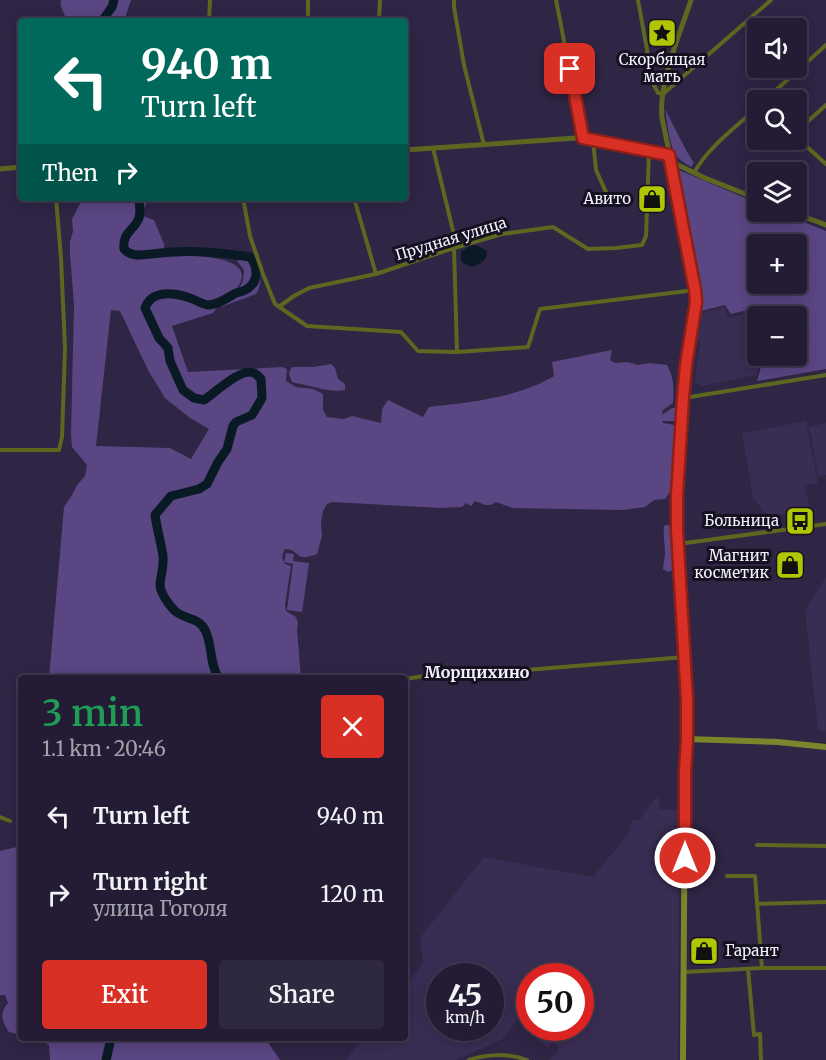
<!DOCTYPE html>
<meta charset="utf-8">
<style>
body{margin:0;font-family:Merriweather,serif;background:#2f2940;color:#f1f3f6;height:100vh;display:flex;flex-direction:column;font-size:22px;white-space:nowrap}
*{box-sizing:border-box;margin:0}
p{font-size:20px;color:#a3a1ac}
.icon{flex:none;width:33px;height:33px;fill:none;stroke:currentColor;stroke-width:2;stroke-linecap:round;stroke-linejoin:round}
.map{position:relative;flex:1;overflow:hidden}
.side{position:absolute;left:18px;top:675px;width:390px;height:366px;display:flex;flex-direction:column;background:#231c34;border-radius:6px;box-shadow:0 3px 15px #0003,0 0 0 2px #403a4f}
.side>*{flex:none}
.guide{position:absolute;left:18px;top:18px;width:390px;height:183px;border-radius:6px;box-shadow:0 3px 15px #0003,0 0 0 2px #403a4f;background:#00695c;color:#fff;overflow:hidden}
.tools{position:absolute;left:747px;top:18px;display:grid;gap:12px}
.tools a{display:grid;place-items:center;width:60px;height:60px;border-radius:6px;background:#231c34;box-shadow:0 3px 15px #0003,0 0 0 2px #403a4f;font-size:30px}
.speed{position:absolute;left:426px;top:963px;display:flex;gap:12px;font-size:30px;font-weight:700;text-align:center}
.speed>*{display:grid;place-content:center;width:78px;height:78px;border-radius:50%;background:#231c34;box-shadow:0 3px 15px #0003,0 0 0 2px #403a4f;line-height:1}
.speed small{font-size:15px;font-weight:400}
.speed .limit{border:9px solid #d22;background:#fff;color:#111}
.pin{position:absolute;display:grid;place-items:center;width:51px;height:51px;color:#fff;margin:-26px;border-radius:12px;box-shadow:0 3px 9px #0006}
.me{position:absolute;width:66px;margin:-33px;rotate:0deg;stroke-linejoin:round;filter:drop-shadow(0 0 4px #0008)}
.turn{display:flex;align-items:center;gap:21px;height:126px;padding:0 24px;font-size:27px}
.turn .icon{width:78px;height:78px;stroke-width:2.5}
.turn b{display:block;font-size:42px;line-height:51px}
.then{display:flex;align-items:center;height:57px;padding:0 24px;background:#0003;gap:12px;font-size:22px}
.round{display:grid;place-items:center;flex:none;width:63px;height:63px;border-radius:6px;background:#2f2940}
.head{display:flex;align-items:center;justify-content:space-between;height:102px;padding:0 24px}
h1{font-size:36px;font-weight:600;line-height:45px;color:#1e9e55}
.cta{display:flex;gap:12px;margin-top:auto;padding:12px 24px}
.cta a{flex:1;height:69px;border-radius:6px;background:#d93025;color:#fff;font-size:24px;font-weight:600;line-height:69px;text-align:center}
.cta a+a{background:#2f2940;color:#f1f3f6}
ul{padding:0;list-style:none}
li{display:flex;align-items:center;gap:18px;height:78px;padding:0 24px}
li div{flex:1}
li b{display:block;font-size:22px}
li em{font-style:normal}
.map>svg:first-child{display:block}
.built{fill:#392d53;fill-rule:evenodd}
.green{fill:#5a4683;fill-rule:evenodd}
.water{fill:#091a24}
.lines{fill:none;stroke-linecap:round;stroke-linejoin:round}
.river{stroke:#091a24;stroke-width:9}
.minor{stroke:#5d6720;stroke-width:4}
.tertiary{stroke:#5d6720;stroke-width:5}
.secondary{stroke:#79862c;stroke-width:6}
.route-casing{stroke:#8d1f18;stroke-width:15}
.route{stroke:#d93025;stroke-width:10}
.labels{text-anchor:middle;stroke-width:6;stroke-linejoin:round;paint-order:stroke}
.poi-label{font-size:15px;fill:#f4f1fe;stroke:#161120;text-anchor:end}
.street-label{font-size:15px;fill:#f4f1fe;stroke:#161120}
.neighbourhood-label{font-size:16px;font-weight:bold;fill:#f4f1fe;stroke:#161120}
</style>
<div class="map">
<svg width="826" height="1060" viewBox="0 0 826 1060">
<rect width="100%" height="100%" fill="#2f2545"/>
<!-- built -->
<path class="built" d="M725,307L728,318L749,312L757,320L758,356H762L757,375L702,386L695,382L700,342L697,339L698,332L700,331L701,313Z
M806,421L818,483L805,486L810,510L768,516L753,498L742,433Z
M826,423V475L818,476L809,427Z
M826,577V731L818,730L805,610Z
M656,797L660,800L659,809L679,810L678,1060H549L559,1051L557,1046L553,1042L547,1048L531,1034L524,1008L513,1026L501,1040L456,1060H346L363,1038H405V986L423,963L420,938L484,857L593,877L628,834L632,820L640,819ZM440,976H490V1028H440ZM530,976H580V1028H530Z"/>
<!-- green -->
<path class="green" d="M61,0H131L124,21H66C66,13 59,9 61,0Z
M665,109L686,150L694,163L691,167C685,163 679,160 675,154C669,142 667,122 665,109Z
M679,170L757,203L758,212H779L826,231V369L757,381L764,356H796V316H759L752,309L731,314L725,305L701,311L702,288ZM758,244H796V284H758Z
M83,198H148L143,211V216L154,220L164,244V250L173,256L179,255C194,256 256,256 239,285C235,292 227,290 222,300C237,287 243,292 244,270L237,261L240,257L245,254C260,263 265,279 256,294L221,307V302L213,313L172,326L188,372L282,367L287,369L286,381L296,387L313,389L323,394V410L327,417L344,419L352,416L381,423L382,409L388,400L423,417L429,407C471,402 517,398 554,376L552,362L612,350L610,360L615,363L627,362L638,365L650,363L667,365C674,377 674,390 673,403L663,410L662,415L672,408H675L677,413L675,421H663L662,419L663,423L675,425L670,492L665,499L654,500L645,507L623,510L513,508L496,502C487,508 484,504 475,501L471,506L466,503L462,507L440,508L332,502L327,504L323,511L321,523L322,536L317,554C293,563 302,550 285,549C282,555 281,558 285,564L291,566L285,605L286,611L296,617L298,623L297,629L301,678H49L64,507L72,495L77,485L85,476L87,465L72,447L71,435L74,305L70,253V242L73,231L72,219ZM111,310L120,311L148,370L165,398L190,418L209,429L191,459L170,448L96,446Z
M331,364L335,368L338,379L345,384V390C328,393 311,385 295,383L292,382L289,374L291,368L294,367H313Z
M666,525H669L673,539V570L668,572L663,569C663,563 665,559 665,553C665,544 663,536 664,526Z
M286,553L294,554L293,561L309,563L302,612L287,610L293,564L284,562Z
M21,846V1035L9,1032C1,1021 0,1012 8,1003L5,995H0V851Z
M45,1038H265L280,1060H111L112,1049L105,1055L103,1060H50L49,1045L47,1044Z"/>
<!-- water -->
<path class="water" d="M476,245L487,251L486,258L481,263L472,267L469,265L464,264L461,260V252L470,246Z"/>
<g class="lines">
<!-- river -->
<path class="river" d="M102,21L112,7L114,0
M139,198C139,205 141,212 139,218C134,231 122,232 124,249C131,257 141,255 151,254C185,249 215,252 250,257C258,266 259,282 247,289C243,292 238,292 234,294C226,299 217,305 208,305C202,304 196,300 190,298C175,293 152,289 145,308L159,338L168,348L170,361L183,390L194,398L204,400C215,393 241,367 254,373C257,374 259,377 261,379L262,398L252,415L236,422L233,426L227,449L218,462L207,484L199,489L171,496L155,515C157,529 161,543 163,556C164,565 161,575 160,584C160,593 169,605 175,611C185,620 199,617 205,630C213,645 209,665 219,678
M106,1060L111,1038"/>
<!-- minor -->
<path class="minor" d="M308,0V21
M454,0V7L464,65L484,145
M556,0L583,138
M638,0L653,83L658,93L663,94L771,0
M209,21L210,0
M379,21L380,0
M765,100L826,45
M796,132L826,105
M796,137L826,164
M593,140L596,170L606,192
M433,148L455,239L454,248L457,352
M694,173C707,148 737,126 758,107
M243,198L250,236L263,274L275,304L307,326L401,332L418,351L457,352L528,347L540,309L695,290
M354,198L376,274
M280,306L294,296L309,288L376,274L454,248L502,234L553,227L588,249L616,248L642,245L646,236L649,151
M684,398L826,375
M0,450H59L62,437L65,349L61,258L56,198
M678,544L826,524
M405,679L431,675L514,671L685,657
M0,817L10,821
M757,845L826,846
M727,876H755L762,968
M757,904L826,902
M748,969L754,1035L760,1034L761,1060
M684,972L762,968H826
M469,1060C487,1054 509,1053 527,1060"/>
<!-- tertiary -->
<path class="tertiary" d="M405,150L576,138L593,140L669,155
M671,164H676L705,178L758,199
M0,169L21,167
M791,212L826,225
M687,739L685,657L677,530V495L686,365L695,308L696,296L681,209L662,118C658,84 680,34 691,0"/>
<!-- secondary -->
<path class="secondary" d="M683,1060L685,772L687,739L778,742L826,747"/>
</g>
<g class="lines">
<!-- route casing -->
<g class="route-casing">
<path id="route" d="M570,69L583,138L669,155L695,290L696,302L686,365L683,398L677,495V530L687,700V739L685,772V858"/>
</g>
<!-- route -->
<use href="#route" class="route"/>
</g>
<!-- icons -->
<defs>
<g id="sight-square" transform="scale(1.5)"><rect x="-9" y="-9" width="18" height="18" rx="4" fill="#b0c503" stroke="#161120"/><path d="M0-6L1.8-2.2L6-1.7L2.9 1.2L3.7 5.4L0 3.3L-3.7 5.4L-2.9 1.2L-6-1.7L-1.8-2.2Z" fill="#111"/></g>
<g id="shop-square" transform="scale(1.5)"><rect x="-9" y="-9" width="18" height="18" rx="4" fill="#b0c503" stroke="#161120"/><path d="M-5-2.5h2.3a2.7 3.5 0 0 1 5.4 0H5L5.5 6h-11ZM-1.5-2.5h3a1.5 2.3 0 0 0-3 0Z" fill="#111"/></g>
<g id="bus-square" transform="scale(1.5)"><rect x="-9" y="-9" width="18" height="18" rx="4" fill="#b0c503" stroke="#161120"/><path d="M-5-6H5V4H4V6H2V4H-2V6H-4V4H-5ZM-3.5-4V0h7V-4ZM-3.5 1.2v1.5H-2V1.2ZM2 1.2v1.5H3.5V1.2Z" fill="#111"/></g>
</defs>
<g fill-rule="evenodd">
<use href="#sight-square" x="662" y="33"/>
<use href="#shop-square" x="652" y="199"/>
<use href="#bus-square" x="800" y="521"/>
<use href="#shop-square" x="790" y="565"/>
<use href="#shop-square" x="704" y="951"/>
</g>
<g class="labels">
<!-- poi labels -->
<g class="poi-label">
<text x="662" y="65" text-anchor="middle">Скорбящая<tspan x="662" dy="17">мать</tspan></text>
<text x="631" y="204">Авито</text>
<text x="779" y="526">Больница</text>
<text x="769" y="561">Магнит<tspan x="769" dy="17">косметик</tspan></text>
<text x="725" y="956" text-anchor="start">Гарант</text>
</g>
<!-- street labels -->
<g class="street-label">
<text transform="translate(451 239) rotate(-17)" y="5">Прудная улица</text>
</g>
<!-- neighbourhood labels -->
<g class="neighbourhood-label">
<text x="477" y="678">Морщихино</text>
</g>
</g>
</svg>
<div class="tools">
<a><svg class="icon" aria-label="sound" viewBox="0 0 24 24"><path d="M4 9h4l5-4v14l-5-4H4zM17 9q2 3 0 6"/></svg></a>
<a><svg class="icon" aria-label="search" viewBox="0 0 24 24"><circle cx="10" cy="10" r="6"/><path d="M15 15l6 6"/></svg></a>
<a><svg class="icon" aria-label="layers" viewBox="0 0 24 24"><path d="M12 4l9 5-9 5-9-5zM3 14l9 5 9-5"/></svg></a>
<a>+</a>
<a>−</a>
</div>
<div class="speed"><div>45<small>km/h</small></div><div class="limit">50</div></div>
<div class="pin" style="left:570px;top:69px;background:#d93025"><svg class="icon" aria-label="arrive" viewBox="0 0 24 24"><path d="M6 21V4h12l-3 4 3 4H6"/></svg></div>
<svg class="me" style="left:685px;top:858px" viewBox="-20 -20 40 40"><circle r="17" fill="#d93025" stroke="#fff" stroke-width="3"/><path d="M0-11L8 9 0 5-8 9z" fill="#fff"/></svg>
<div class="guide">
<div class="turn"><svg class="icon" aria-label="left" viewBox="0 0 24 24"><path d="M17 20v-9H6M10 6l-5 5 5 5"/></svg><div><b>940 m</b>Turn left</div></div>
<div class="then">Then<svg class="icon" aria-label="right" viewBox="0 0 24 24"><path d="M7 20v-9h11M14 6l5 5-5 5"/></svg></div>
</div>
<section class="side">
<div class="head"><div><h1>3 min</h1><p>1.1 km · 20:46</p></div><a class="round" style="background:#d93025;color:#fff"><svg class="icon" aria-label="close" viewBox="0 0 24 24"><path d="M6 6l12 12M18 6L6 18"/></svg></a></div>
<ul>
<li><svg class="icon" aria-label="left" viewBox="0 0 24 24"><path d="M17 20v-9H6M10 6l-5 5 5 5"/></svg><div><b>Turn left</b></div><em>940 m</em></li>
<li><svg class="icon" aria-label="right" viewBox="0 0 24 24"><path d="M7 20v-9h11M14 6l5 5-5 5"/></svg><div><b>Turn right</b><p>улица Гоголя</p></div><em>120 m</em></li>
</ul>
<div class="cta"><a>Exit</a><a>Share</a></div>
</section>
</div>
